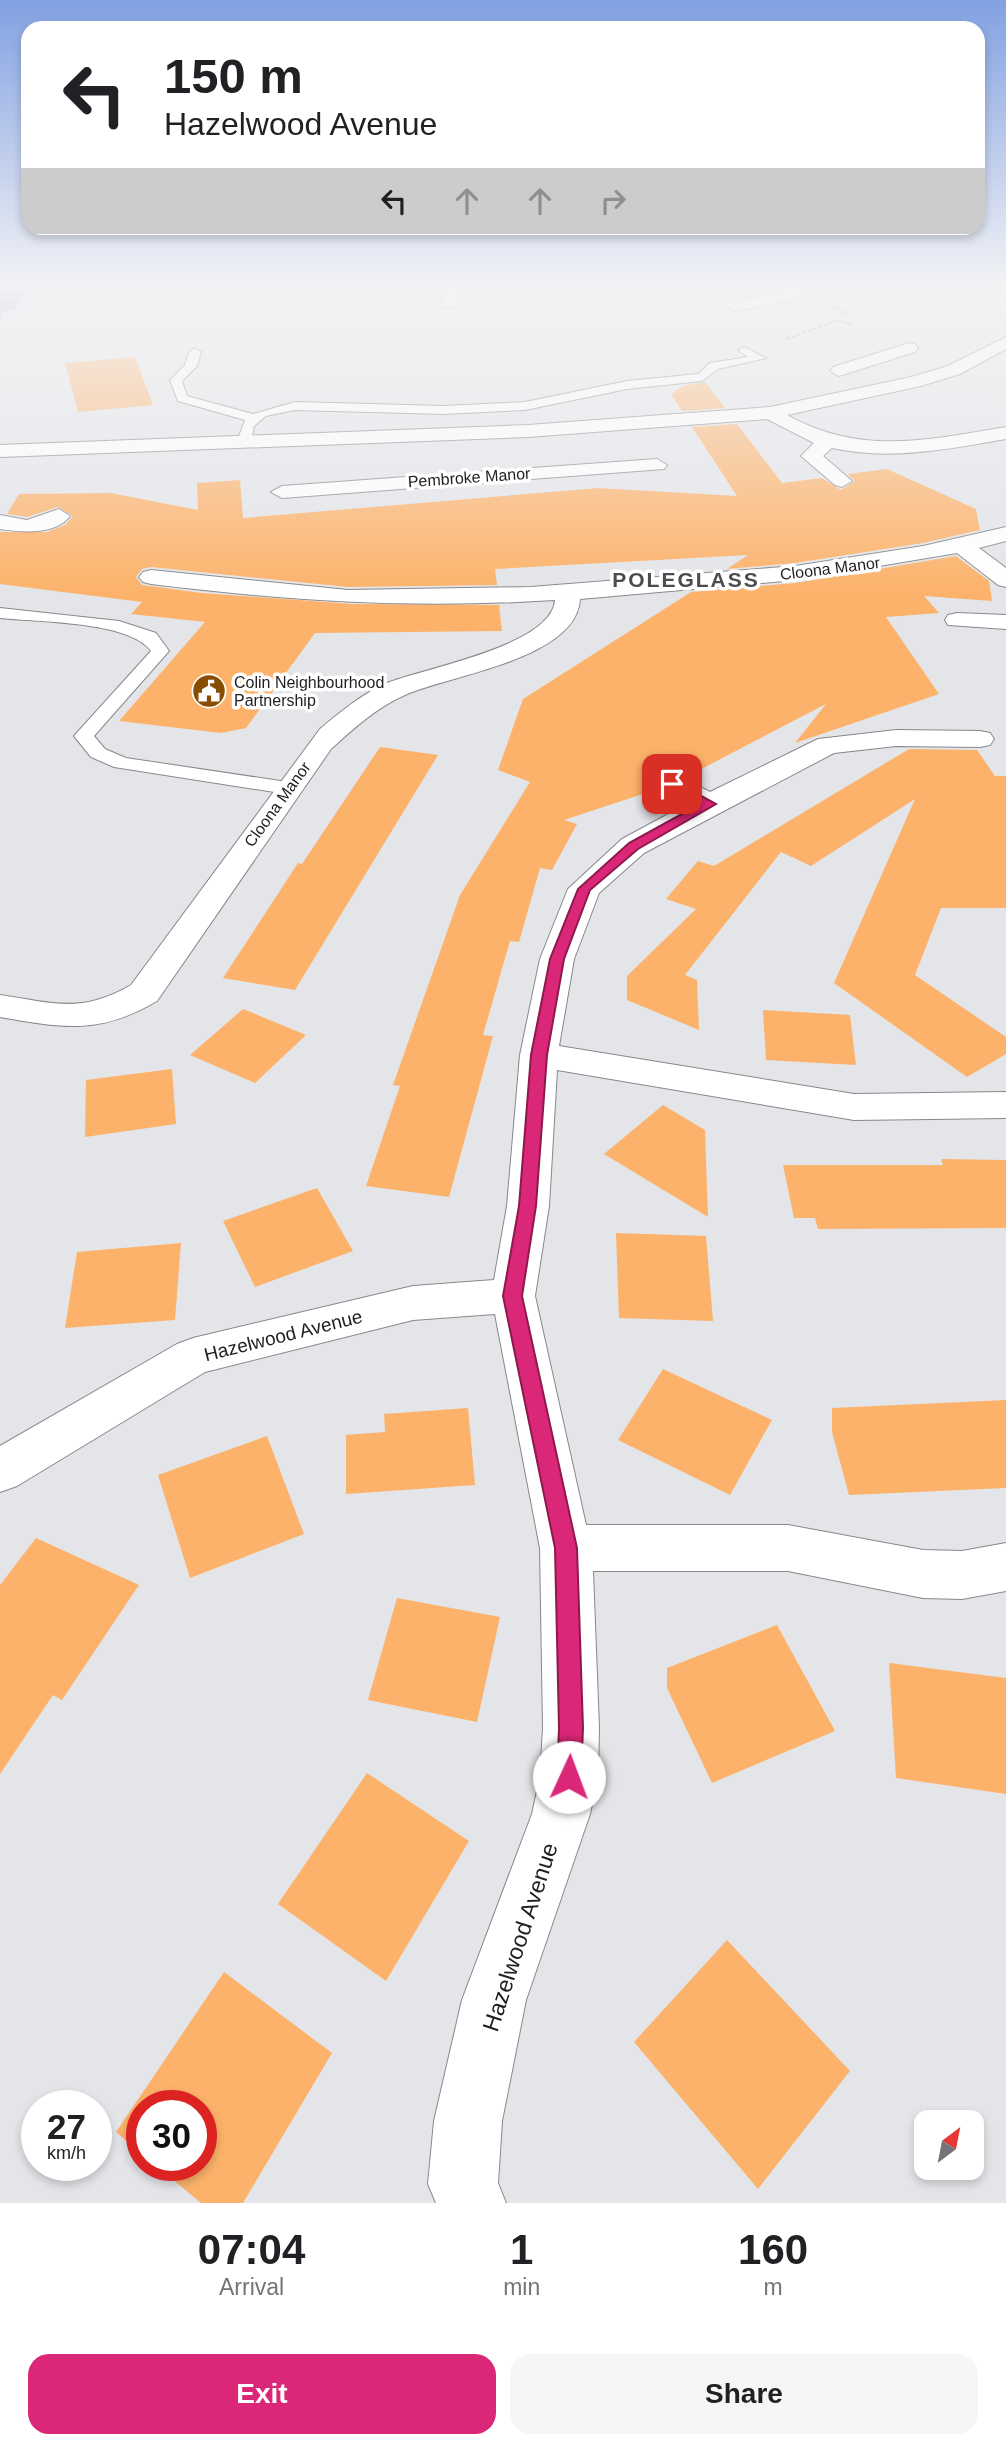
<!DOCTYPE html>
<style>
body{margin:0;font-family:Helvetica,sans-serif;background:#f6f6f6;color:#202124;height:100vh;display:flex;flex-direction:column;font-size:26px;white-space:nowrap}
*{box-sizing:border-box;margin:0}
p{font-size:23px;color:#757577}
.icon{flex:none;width:38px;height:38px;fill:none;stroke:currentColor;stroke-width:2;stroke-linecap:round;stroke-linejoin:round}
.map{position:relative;height:2203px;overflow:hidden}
.sheet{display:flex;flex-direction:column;background:#fff;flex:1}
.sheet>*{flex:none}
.hud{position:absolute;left:21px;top:21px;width:964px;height:214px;border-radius:21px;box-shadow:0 4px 10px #0003;background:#fff;color:#202124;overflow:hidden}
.needle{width:46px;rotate:32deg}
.tools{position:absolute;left:914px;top:2110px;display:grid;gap:14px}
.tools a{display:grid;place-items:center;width:70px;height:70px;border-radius:14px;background:#fff;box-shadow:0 4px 10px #0003;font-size:35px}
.speed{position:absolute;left:21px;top:2090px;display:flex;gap:14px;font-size:35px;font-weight:700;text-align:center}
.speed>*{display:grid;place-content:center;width:91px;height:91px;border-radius:50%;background:#fff;box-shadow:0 4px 10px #0003;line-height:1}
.speed small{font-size:18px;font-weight:400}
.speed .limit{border:10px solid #d22;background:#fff;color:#111}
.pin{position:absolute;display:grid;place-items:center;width:60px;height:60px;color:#fff;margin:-30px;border-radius:14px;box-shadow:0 4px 10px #0006}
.me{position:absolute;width:77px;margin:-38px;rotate:2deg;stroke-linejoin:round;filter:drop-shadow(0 0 5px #0008)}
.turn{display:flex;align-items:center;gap:24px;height:147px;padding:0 28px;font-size:32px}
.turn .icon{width:91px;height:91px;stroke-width:2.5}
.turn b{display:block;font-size:49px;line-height:60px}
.lanes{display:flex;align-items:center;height:66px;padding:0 28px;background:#0003;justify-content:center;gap:35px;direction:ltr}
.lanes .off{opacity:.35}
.eta{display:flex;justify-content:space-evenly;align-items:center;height:119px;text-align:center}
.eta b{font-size:42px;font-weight:700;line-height:49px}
.action{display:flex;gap:14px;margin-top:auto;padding:14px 28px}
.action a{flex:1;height:80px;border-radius:21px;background:#db2777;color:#fff;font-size:28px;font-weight:700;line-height:80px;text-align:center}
.action a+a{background:#f6f6f6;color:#202124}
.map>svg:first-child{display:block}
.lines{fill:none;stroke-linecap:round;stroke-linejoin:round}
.river{fill:#8a84d8;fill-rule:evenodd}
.building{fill:#fcb26a}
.service-casing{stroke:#88888b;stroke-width:2}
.minor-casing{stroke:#88888b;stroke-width:2}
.path{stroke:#969799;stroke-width:2;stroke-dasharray:3.5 2;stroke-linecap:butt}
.service{fill:#fff;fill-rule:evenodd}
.minor{fill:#fff;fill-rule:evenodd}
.route{fill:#db2777;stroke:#8e194d;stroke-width:2}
.labels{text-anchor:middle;stroke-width:7;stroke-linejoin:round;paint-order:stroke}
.far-street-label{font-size:16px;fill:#1f1f20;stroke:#fff}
.far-poi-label{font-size:16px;fill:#1f1f20;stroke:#fff;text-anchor:start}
.street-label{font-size:19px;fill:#1f1f20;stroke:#fff}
.far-district-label{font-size:21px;font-weight:bold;letter-spacing:2px;fill:#4b4c4f;stroke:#fff}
.near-street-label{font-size:23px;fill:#1f1f20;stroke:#fff}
</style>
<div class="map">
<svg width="1006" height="2203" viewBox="0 0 1006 2203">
<rect width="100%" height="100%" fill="#e4e5e9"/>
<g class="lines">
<!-- river -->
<path class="river" d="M0,286H31L15,309L0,313Z"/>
</g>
<!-- building -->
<path class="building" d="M135,357L153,405L78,412L65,363Z
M705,382L725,408L682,411L671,394L683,386Z
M737,424L782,483L822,478L841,490L855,481L848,474L887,469L976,509L980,530L923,543L795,563L727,569L748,555L495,569L497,585L348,587L151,567L142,569L136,577L142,585L202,593L353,604L499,605L502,631L315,633L246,728L221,733L119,721L205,622L131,614L142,602L0,584V532H47L65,525L73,516L58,507L27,517L7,514L19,494L111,493L198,510L197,483L240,480L243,518L598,488L737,496L692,427Z
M956,556L989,581L992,601L924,596L939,613L886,617L939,694L795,743L826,704L686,777L662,775L654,784L658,789L564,820L577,824L552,870L540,868L519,942L510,941L483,1035L493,1036L449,1197L366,1186L400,1086L393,1085L460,895L530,782L498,770L523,699L691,592L795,583Z
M380,747L438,755L295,990L223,978L298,863L302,864Z
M909,749L977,750L995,776H1006V908H941L915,975L1006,1037V1054L967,1077L834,983L915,799L811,866L781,852L685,975L697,980L699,1030L627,1000V976L696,909L666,899L698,861L714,866Z
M243,1009L306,1035L255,1083L190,1055Z
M763,1010L850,1015L856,1065L766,1060Z
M172,1069L176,1124L85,1137L86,1080Z
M663,1105L705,1130L708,1217L604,1154Z
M941,1159L1006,1160V1228L818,1229L815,1218H794L783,1165H943Z
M317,1188L353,1251L255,1287L223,1221Z
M616,1233L706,1236L713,1321L619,1318Z
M181,1243L175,1320L65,1328L77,1252Z
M663,1369L772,1420L730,1495L618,1440Z
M1006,1400V1488L849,1495L832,1432V1408Z
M468,1408L475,1485L346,1494V1435L385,1432L384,1414Z
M267,1436L304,1534L190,1578L158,1475Z
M36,1538L139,1585L62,1700L53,1695L0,1774V1585Z
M397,1598L500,1617L477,1722L368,1700Z
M777,1625L835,1731L712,1783L667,1688V1668Z
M889,1663L1006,1678V1794L896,1778Z
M367,1773L469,1841L386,1981L278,1904Z
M727,1940L850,2071L758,2189L634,2042Z
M224,1972L332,2053L243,2203H201L155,2165H201V2105H142V2154L116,2132Z"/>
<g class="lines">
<!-- service casing -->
<g class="service-casing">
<path id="service" d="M744,347L766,358L718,369L702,381L627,389L525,410L444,414L295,410L266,416L254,426L251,442L244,446L237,442L245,420L178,401L170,380L185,365L189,352L195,348L201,352L197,366L182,381L187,396L253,414L295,402L444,406L525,402L627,381L698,374L710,363L748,357L738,350Z
M0,608L119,621L156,633L169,651L94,736L105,749L126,758L287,782L297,788L287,794L114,767L91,757L74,736L151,651C130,621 36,622 0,618Z"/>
</g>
<!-- minor casing -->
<g class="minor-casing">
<path id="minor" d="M355,286C345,294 306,295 296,287Z
M441,286H456L461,293L454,307H442L440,304L445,293Z
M777,286H794L802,294L794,299L734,311L726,306L728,303L782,292Z
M885,286H903L913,294L905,299Z
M1006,337V349L960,374L921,386L787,415C861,456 927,440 1006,427V439C948,449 890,461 832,448L823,456L852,481L842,487L835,485L801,456L814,443L767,419L528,437L0,457V445L528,425L770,407L911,377L948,366Z
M909,343L915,344L918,348L915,352L839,376L830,371L833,367Z
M657,459L667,465L664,469L282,498L271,492L282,486Z
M59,509L70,516C55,536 21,532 0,529V515L27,520Z
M1006,527V541L979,548L1006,568V587L998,585L957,553L795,580L580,599C577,659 450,675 405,695C377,707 353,729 331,749L157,1001C100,1035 62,1028 0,1017V995C54,1003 81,1014 131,985L320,729C340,712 362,694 387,683C424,668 552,646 555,600C414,609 291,601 151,584L143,582L139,577L143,572L151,570L348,590L531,587L795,566L923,546Z
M957,613L1006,615V629L948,625L945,620L948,615Z
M896,730L980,731L990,733L994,739L990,745L980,747L896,746L834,753L644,853L599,893L574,959L559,1046L854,1094L1006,1092V1118L854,1120L557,1070L549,1206L535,1296L586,1525H788L923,1550L962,1551L1006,1543V1591L962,1599L923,1598L788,1571H593L599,1728L598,1777L590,1814L526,2000L502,2121L498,2183L506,2203H436L428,2184L434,2121L462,2000L532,1814L540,1777L543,1728L540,1548L495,1314L413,1320L205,1372L17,1486L0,1492V1446L177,1344L193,1338L413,1286L494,1280L507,1206L520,1055L540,959L568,889L622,839L687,804L662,790L657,784L662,778C680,773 694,784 710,792L818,739Z"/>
</g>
<!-- path -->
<path class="path" d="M216,288L214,292L225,296L268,297
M942,288L1006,297
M830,289L856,286
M826,305L850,310L841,315
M0,317L21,286
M787,339L837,320L854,326"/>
<!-- service -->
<use href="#service" class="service"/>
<!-- minor -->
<use href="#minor" class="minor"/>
</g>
<!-- sky -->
<linearGradient id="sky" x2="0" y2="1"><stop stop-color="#82a1e2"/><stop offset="0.48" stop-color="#f3f3f5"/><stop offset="1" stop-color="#f3f3f5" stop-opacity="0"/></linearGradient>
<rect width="1006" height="595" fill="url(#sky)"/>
<!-- route -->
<path class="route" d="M667,782H676L716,804L638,849L590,890L564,959L547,1055L536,1206L522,1296L577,1548L583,1728L581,1777L577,1786L569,1789L560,1786L557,1777L559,1728L555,1548L503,1296L519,1206L531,1055L550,959L578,889L629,843L700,804L667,787Z"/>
<!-- icons -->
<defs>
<g id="civic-disc" transform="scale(1.75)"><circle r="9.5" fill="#874e02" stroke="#fff"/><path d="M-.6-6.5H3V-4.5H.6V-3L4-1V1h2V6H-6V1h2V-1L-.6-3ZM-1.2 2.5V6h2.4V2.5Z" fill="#fff"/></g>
</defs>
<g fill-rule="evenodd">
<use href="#civic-disc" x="209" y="691"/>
</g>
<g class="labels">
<!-- far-street labels -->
<g class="far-street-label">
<text transform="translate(469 477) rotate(-4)" y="6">Pembroke Manor</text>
<text transform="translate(830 568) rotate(-7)" y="6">Cloona Manor</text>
<text transform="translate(277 804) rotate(-54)" y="6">Cloona Manor</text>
</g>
<!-- far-poi labels -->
<g class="far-poi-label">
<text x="234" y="688">Colin Neighbourhood<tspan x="234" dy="18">Partnership</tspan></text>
</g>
<!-- street labels -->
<g class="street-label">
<text transform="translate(283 1335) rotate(-14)" y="7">Hazelwood Avenue</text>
</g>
<!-- far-district labels -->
<g class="far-district-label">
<text x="686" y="587">POLEGLASS</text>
</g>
<!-- near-street labels -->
<g class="near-street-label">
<text transform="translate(520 1937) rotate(-72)" y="8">Hazelwood Avenue</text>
</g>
</g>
</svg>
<div class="tools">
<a><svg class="needle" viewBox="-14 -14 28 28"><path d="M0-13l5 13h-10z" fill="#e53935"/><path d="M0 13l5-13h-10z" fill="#757577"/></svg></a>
</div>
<div class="speed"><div>27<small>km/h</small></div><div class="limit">30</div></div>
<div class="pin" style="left:672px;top:784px;background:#d93025"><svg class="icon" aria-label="arrive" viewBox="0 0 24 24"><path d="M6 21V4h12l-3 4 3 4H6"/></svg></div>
<svg class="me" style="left:569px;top:1777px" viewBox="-20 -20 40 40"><circle r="19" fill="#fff"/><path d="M0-13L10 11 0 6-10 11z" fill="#db2777"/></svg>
<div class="hud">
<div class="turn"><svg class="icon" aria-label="left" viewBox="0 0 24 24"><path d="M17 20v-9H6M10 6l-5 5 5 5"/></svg><div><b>150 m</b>Hazelwood Avenue</div></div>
<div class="lanes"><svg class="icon" aria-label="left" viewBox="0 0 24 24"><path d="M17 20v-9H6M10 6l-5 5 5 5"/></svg><svg class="icon off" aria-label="ahead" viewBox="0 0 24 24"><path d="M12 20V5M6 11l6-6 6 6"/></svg><svg class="icon off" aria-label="ahead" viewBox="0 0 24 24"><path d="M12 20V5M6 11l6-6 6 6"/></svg><svg class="icon off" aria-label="right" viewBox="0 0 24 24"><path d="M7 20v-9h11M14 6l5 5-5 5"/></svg></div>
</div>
</div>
<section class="sheet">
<div class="eta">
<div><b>07:04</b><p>Arrival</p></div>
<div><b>1</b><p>min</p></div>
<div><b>160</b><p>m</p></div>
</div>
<div class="action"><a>Exit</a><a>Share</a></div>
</section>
